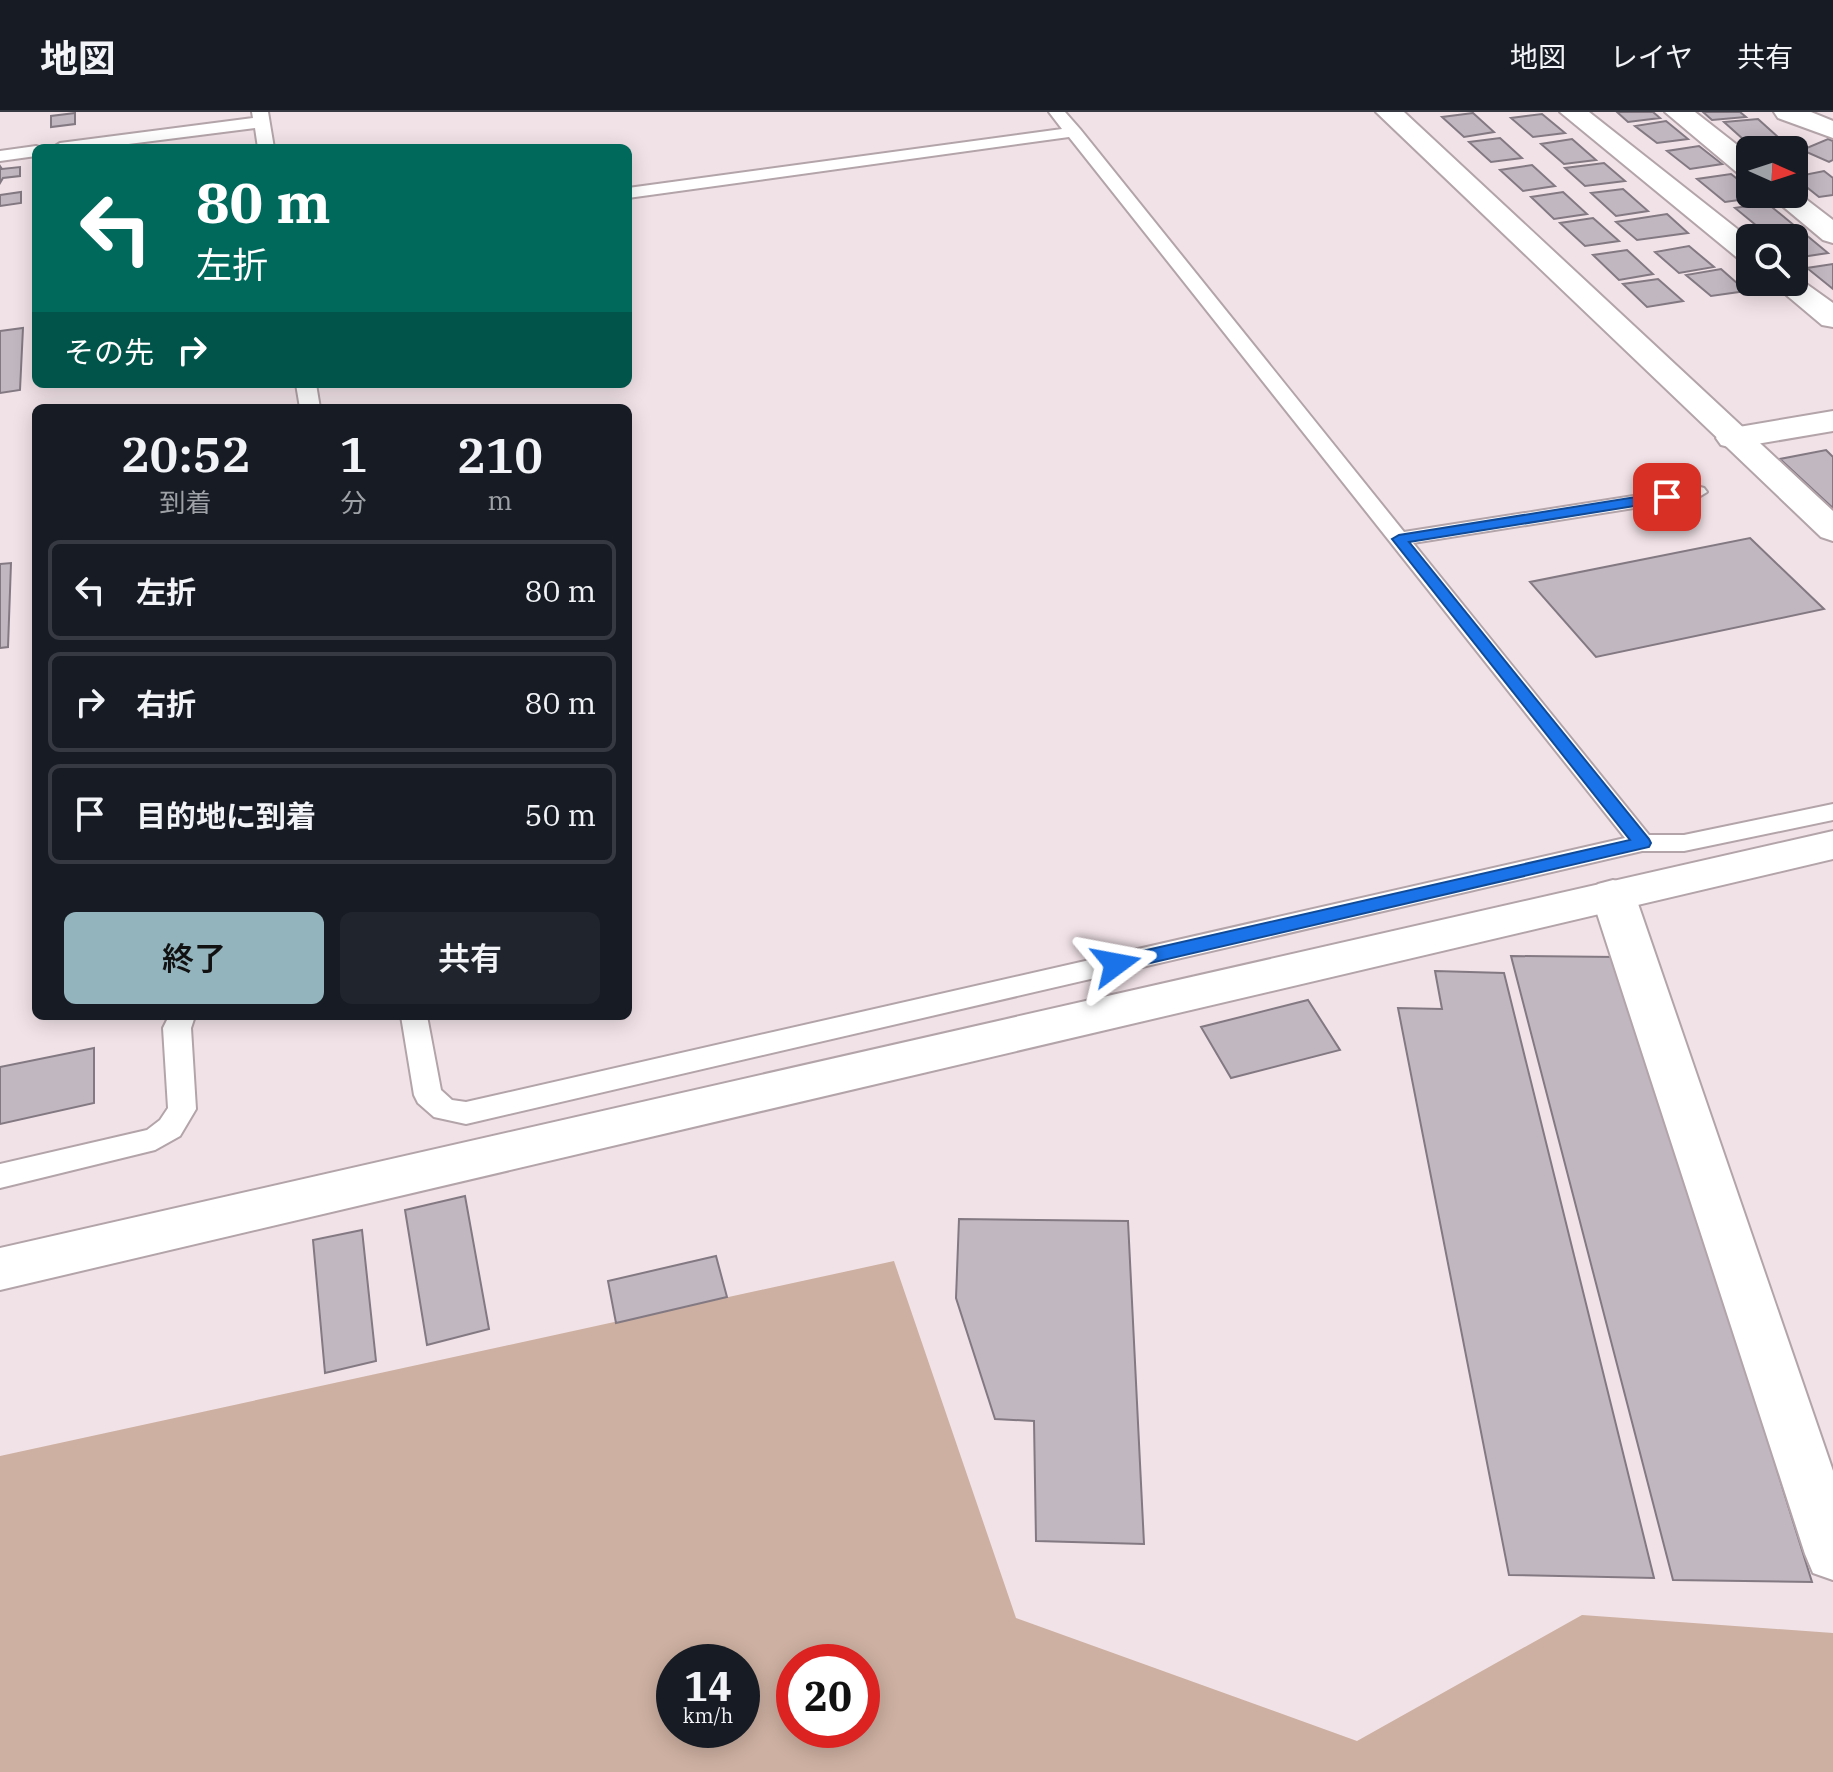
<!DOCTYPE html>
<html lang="ja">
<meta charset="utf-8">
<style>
body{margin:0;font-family:"IBM Plex Serif","Noto Sans JP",serif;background:#20242c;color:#f1f3f6;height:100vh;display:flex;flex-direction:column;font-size:30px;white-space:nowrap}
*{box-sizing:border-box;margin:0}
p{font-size:26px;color:#9ea1a6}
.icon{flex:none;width:44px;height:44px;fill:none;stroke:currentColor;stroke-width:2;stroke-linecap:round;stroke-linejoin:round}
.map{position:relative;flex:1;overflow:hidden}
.side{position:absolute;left:32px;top:292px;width:600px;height:616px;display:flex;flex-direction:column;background:#171b24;border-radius:12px;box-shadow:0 4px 20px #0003}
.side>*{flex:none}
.guide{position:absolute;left:32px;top:32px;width:600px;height:244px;border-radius:12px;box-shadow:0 4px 20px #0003;background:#00695c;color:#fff;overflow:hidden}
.needle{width:52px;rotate:93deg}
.tools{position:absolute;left:1736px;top:24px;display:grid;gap:16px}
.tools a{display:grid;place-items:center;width:72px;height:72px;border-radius:12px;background:#171b24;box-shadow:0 4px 20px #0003;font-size:40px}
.speed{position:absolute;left:656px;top:1532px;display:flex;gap:16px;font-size:40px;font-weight:700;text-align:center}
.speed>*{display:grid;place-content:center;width:104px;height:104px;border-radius:50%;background:#171b24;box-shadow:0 4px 20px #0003;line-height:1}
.speed small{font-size:20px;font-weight:400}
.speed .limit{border:12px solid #d22;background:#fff;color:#111}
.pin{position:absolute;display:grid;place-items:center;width:68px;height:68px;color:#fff;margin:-34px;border-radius:16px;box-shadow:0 4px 12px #0006}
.me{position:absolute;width:88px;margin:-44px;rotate:77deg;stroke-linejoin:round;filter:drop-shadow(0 0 6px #0008)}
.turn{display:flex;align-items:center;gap:28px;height:168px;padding:0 32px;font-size:36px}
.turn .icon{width:104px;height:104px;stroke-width:2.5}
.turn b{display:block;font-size:56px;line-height:68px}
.then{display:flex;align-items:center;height:76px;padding:0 32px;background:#0003;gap:16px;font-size:30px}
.eta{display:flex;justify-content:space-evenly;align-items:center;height:136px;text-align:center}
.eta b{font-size:48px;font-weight:600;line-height:56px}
.button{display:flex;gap:16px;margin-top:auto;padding:16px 32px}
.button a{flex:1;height:92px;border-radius:12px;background:#93b4bd;color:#111;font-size:32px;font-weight:600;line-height:92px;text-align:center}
.button a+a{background:#20242c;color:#f1f3f6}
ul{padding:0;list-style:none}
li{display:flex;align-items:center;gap:24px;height:100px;margin:0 16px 12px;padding:0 16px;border:4px solid #363941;border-radius:12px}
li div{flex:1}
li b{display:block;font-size:30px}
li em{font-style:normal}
header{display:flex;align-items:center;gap:48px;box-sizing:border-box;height:112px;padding:0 40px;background:#171b24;border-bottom:2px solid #363941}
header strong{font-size:38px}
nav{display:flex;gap:44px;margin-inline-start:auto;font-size:28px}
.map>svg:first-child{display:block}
.green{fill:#cdb0a1;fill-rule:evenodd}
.building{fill:#c1b7c1;stroke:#837982;stroke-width:2}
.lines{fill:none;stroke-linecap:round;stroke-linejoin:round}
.lane-casing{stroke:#b3a4a9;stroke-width:4}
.street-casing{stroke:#b3a4a9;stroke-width:4}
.secondary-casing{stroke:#b3a4a9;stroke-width:4}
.lane{fill:#fff;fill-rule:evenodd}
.street{fill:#fff;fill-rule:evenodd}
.secondary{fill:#fff;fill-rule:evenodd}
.route{fill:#1a73e8;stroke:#114b97;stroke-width:2}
</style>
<header>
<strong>地図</strong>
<nav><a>地図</a><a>レイヤ</a><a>共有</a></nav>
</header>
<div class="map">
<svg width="1833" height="1660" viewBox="0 0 1833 1660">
<rect width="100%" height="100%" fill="#f1e2e7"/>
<!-- green -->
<path class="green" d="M894,1149L1016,1506L1357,1629L1582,1503L1833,1521V1660H0V1344ZM674,1550H742V1618H674ZM794,1550H862V1618H794Z"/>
<!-- building -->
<path class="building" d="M1617,0H1653L1660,6L1628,10Z
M1703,0H1740L1746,5L1712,8Z
M75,1V12L51,15V4Z
M1473,1L1494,20L1464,25L1442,5Z
M1542,2L1565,21L1533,25L1511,6Z
M1758,7L1778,25L1744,28L1724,10Z
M1666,9L1688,27L1657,31L1635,14Z
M1500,26L1522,46L1491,50L1469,30Z
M1572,27L1596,48L1564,52L1541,32Z
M1828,27L1833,29V48L1829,50L1802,38Z
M1774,28L1787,38L1750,39L1741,32Z
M1699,34L1722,52L1690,57L1667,39Z
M1604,51L1625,69L1585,74L1565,56Z
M1532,53L1555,74L1523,79L1500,58Z
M0,54L2,57L20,55V64L3,66L0,71Z
M1824,59L1833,66V83L1819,85L1794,65Z
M1731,62L1750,77V82L1760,85L1725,90L1697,67Z
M1623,77L1648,99L1616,104L1591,81Z
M21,80V91L0,94V83Z
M1563,80L1587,102L1554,107L1531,85Z
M1767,91L1795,114L1763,119L1735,96Z
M1667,102L1688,121L1637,128L1616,110Z
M1593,106L1619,129L1585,134L1560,111Z
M1799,117L1828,141L1795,146L1794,126H1771L1767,122Z
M1689,134L1714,155L1679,161L1655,140Z
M1627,138L1653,162L1619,168L1593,143Z
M1833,152V177L1807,156Z
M1721,157L1746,179L1711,184L1686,163Z
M1658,167L1683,189L1647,195L1623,172Z
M23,216L20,278L0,281V219Z
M1826,338L1833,345V396L1780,347Z
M1750,426L1824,497L1596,545L1530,470Z
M11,451L8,535L0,536V452Z
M1511,844L1617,845L1812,1470L1673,1468Z
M1435,859L1504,861L1654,1466L1509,1463L1398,896L1442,897Z
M1308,888L1340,938L1231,966L1201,915Z
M94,936V991L0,1012V955Z
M465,1084L489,1217L427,1233L405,1098Z
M959,1107L1128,1109L1144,1432L1036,1429L1034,1309L995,1307L956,1186Z
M362,1118L376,1249L325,1261L313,1128Z
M716,1144L727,1185L616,1211L608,1169Z"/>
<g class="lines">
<!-- lane casing -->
<g class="lane-casing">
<path id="lane" d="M252,0H268L274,36H258L255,16L97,36H52L60,31L253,6Z
M1049,0H1065L1080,17L1404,420L1697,374L1704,376L1707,380L1697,386L1413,431L1649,723H1684L1833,692V708L1684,739H1642L466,1012L434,1005L418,991L414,983L401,904H427L441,978L452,988L466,990L1625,726L1069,25L628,86V76L1062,17Z
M36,34L42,36H36V44L0,49V39Z
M296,272H316L320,296H300Z
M169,904H195L191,916L196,997L180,1024L155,1038L0,1076V1052L147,1018L160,1008L168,996L163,916Z"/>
</g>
<!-- street casing -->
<g class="street-casing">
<path id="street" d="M1665,0H1695L1750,43V65L1740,63Z
M1774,0H1811L1833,9V26L1778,6Z
M1794,78L1833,108V131L1823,128L1768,82H1794Z
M1833,299V319L1733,336L1721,333L1716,326L1721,319L1733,316Z
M1613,768L1628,772L1635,783L1833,1359V1468L1813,1461L1805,1442L1591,783L1598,772Z"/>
</g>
<!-- secondary casing -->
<g class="secondary-casing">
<path id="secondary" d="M1376,0H1404L1833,399V429L1821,425Z
M1560,0H1589L1750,127V151L1740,148Z
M1794,163L1833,191V215L1822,213L1771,170H1794Z
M1833,719V747L0,1178V1136Z"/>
</g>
<!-- lane -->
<use href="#lane" class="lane"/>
<!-- street -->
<use href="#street" class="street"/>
<!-- secondary -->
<use href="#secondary" class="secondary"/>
</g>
<!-- route -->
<path class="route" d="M1667,380L1674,385L1672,388L1409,430L1649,727L1651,731L1649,735L1116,859L1110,857L1107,852L1110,847L1116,845L1630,728L1392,427L1399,423Z"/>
</svg>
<div class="tools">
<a><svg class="needle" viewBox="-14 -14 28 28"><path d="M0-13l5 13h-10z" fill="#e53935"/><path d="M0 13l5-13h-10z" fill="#9ea1a6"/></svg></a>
<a><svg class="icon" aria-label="search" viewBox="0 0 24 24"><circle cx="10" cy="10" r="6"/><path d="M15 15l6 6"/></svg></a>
</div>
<div class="speed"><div>14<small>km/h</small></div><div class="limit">20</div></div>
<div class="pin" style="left:1667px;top:385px;background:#d93025"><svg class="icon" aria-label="arrive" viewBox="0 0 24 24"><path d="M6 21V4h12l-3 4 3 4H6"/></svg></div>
<svg class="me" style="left:1116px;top:852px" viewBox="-20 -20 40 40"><path d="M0-17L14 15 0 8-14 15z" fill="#1a73e8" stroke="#fff" stroke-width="4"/></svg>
<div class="guide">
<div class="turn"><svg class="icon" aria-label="left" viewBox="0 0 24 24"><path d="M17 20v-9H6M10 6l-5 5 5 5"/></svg><div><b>80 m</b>左折</div></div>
<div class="then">その先<svg class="icon" aria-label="right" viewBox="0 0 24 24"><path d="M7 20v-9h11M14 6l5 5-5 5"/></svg></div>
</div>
<section class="side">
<div class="eta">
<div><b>20:52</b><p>到着</p></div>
<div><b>1</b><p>分</p></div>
<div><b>210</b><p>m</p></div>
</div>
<ul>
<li><svg class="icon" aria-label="left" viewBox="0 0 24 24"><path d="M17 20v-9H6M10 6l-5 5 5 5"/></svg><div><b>左折</b></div><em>80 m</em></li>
<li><svg class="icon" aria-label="right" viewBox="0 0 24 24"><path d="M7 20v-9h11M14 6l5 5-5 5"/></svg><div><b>右折</b></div><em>80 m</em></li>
<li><svg class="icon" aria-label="arrive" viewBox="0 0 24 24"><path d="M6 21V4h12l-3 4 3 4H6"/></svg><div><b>目的地に到着</b></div><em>50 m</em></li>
</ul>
<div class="button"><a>終了</a><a>共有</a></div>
</section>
</div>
